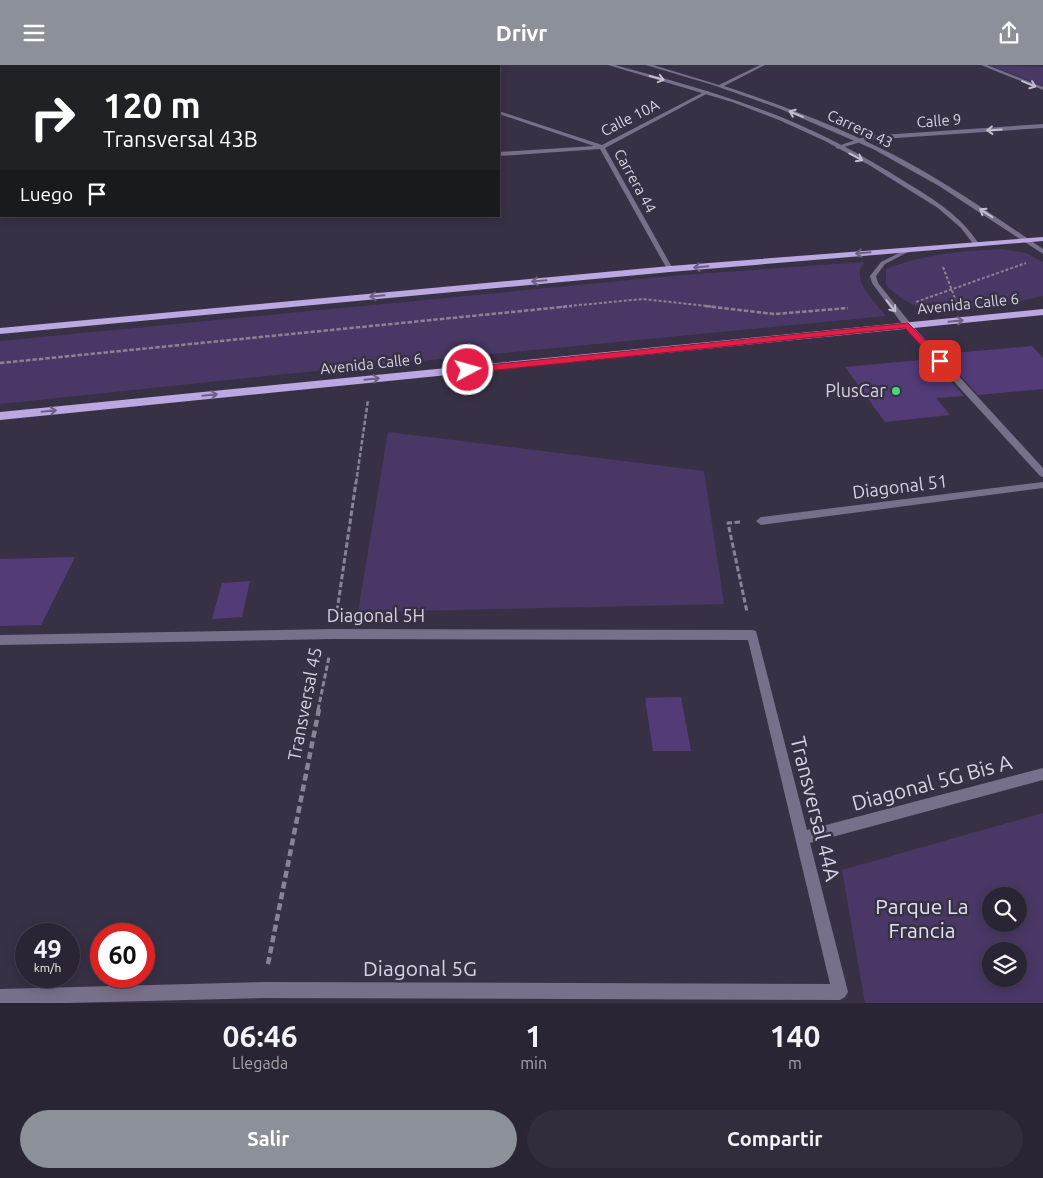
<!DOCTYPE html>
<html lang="es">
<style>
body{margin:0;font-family:Ubuntu,sans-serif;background:#322d3c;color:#f1f3f6;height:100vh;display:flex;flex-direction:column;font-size:19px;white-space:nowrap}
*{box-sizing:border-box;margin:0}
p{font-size:16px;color:#a5a5ac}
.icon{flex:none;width:28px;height:28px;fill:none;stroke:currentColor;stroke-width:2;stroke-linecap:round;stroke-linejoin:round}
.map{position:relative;height:938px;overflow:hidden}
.drawer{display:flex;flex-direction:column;background:#2a2534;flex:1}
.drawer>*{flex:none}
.top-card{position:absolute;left:0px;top:0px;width:500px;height:152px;box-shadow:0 2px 12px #0003,0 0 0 1px #46424f;background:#202124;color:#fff;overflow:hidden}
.buttons{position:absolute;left:982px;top:822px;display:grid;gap:10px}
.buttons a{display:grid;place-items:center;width:45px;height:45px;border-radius:50%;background:#2a2534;box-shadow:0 2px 12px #0003,0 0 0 1px #46424f;font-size:25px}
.speed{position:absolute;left:15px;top:858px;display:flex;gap:10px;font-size:25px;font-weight:700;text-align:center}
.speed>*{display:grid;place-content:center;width:65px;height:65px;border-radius:50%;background:#2a2534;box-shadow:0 2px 12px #0003,0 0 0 1px #46424f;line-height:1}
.speed small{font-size:12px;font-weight:400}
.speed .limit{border:8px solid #d22;background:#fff;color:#111}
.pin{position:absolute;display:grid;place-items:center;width:42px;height:42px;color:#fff;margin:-21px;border-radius:10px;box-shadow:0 2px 8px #0006}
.me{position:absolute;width:55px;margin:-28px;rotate:84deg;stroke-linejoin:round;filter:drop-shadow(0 0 4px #0008)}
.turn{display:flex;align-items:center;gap:18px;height:105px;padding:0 20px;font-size:22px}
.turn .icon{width:65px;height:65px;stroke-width:2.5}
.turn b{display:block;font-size:35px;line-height:42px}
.then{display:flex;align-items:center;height:48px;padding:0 20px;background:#0003;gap:10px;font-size:19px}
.eta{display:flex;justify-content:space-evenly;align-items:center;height:85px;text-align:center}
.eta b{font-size:30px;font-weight:700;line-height:35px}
.action{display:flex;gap:10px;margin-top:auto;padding:10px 20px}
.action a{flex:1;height:58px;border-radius:30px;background:#8c9099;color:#fff;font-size:20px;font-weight:700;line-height:58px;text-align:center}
.action a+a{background:#322d3c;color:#f1f3f6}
header{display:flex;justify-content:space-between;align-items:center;height:65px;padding:0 20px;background:#8c9099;color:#fff;font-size:22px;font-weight:700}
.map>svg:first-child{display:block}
.built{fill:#433a55}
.green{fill:#493865;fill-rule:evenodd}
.building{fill:#523b77}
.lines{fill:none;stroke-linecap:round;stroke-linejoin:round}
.path-far3{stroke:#898394;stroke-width:2;stroke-dasharray:3 2;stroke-linecap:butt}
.path-far2{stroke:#898394;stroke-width:2.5;stroke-dasharray:4.5 2;stroke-linecap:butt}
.path-far1{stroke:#898394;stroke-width:3;stroke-dasharray:5.5 2.5;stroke-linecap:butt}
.path{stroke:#898394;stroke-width:4.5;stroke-dasharray:7 4;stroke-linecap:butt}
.minor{fill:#786f8b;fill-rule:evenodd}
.tertiary{fill:#786f8b;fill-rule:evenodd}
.primary{fill:#bba7e1;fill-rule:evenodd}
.oneway{stroke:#c4bfcf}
.oneway2{stroke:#6c6084}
.route{fill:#e11d48;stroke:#92132f}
.poi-dot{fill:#4dd676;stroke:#383146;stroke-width:2}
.labels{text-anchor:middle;stroke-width:5;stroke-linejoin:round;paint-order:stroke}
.far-street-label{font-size:15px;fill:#d7d3e0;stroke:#383146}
.poi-label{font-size:18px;fill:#d7d3e0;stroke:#383146;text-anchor:end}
.street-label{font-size:18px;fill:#d7d3e0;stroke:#383146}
.near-street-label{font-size:21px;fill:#d7d3e0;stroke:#383146}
.near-park-label{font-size:21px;fill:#e5e0f2;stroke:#383146}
</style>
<header><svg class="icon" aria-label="menu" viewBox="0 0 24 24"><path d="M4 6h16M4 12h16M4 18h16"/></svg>Drivr<svg class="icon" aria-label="share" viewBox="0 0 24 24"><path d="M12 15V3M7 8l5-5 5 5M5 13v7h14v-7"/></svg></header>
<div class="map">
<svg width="1043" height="938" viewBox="0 0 1043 938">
<rect width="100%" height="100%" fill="#383146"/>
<!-- built -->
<path class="built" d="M0,0H245L1,1L0,75Z"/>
<!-- green -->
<path class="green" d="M989,0L1043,2V21Z
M1002,184L1026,188L1043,197V231C1014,238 949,251 921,243C908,239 895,229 886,220V204C924,189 962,186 1002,184Z
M864,197C850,215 874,236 886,251L276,310L0,339V276L682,210Z
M388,367L704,406L724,539L358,547Z
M1043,748V938H865L842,805ZM1019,831V859H991V831ZM1019,886V914H991V886Z"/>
<!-- building -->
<path class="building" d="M1032,281L1043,293V324L978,330L944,292L956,291L954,288Z
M930,294L964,331L936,333L950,350L885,357L845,302Z
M75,492L41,560L0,561V494Z
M250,516L242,552L212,554L222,518Z
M681,632L691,686H653L645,633Z"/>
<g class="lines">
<!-- path-far3 -->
<path class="path-far3" d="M943,202L956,236
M916,237L1026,198
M559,242L643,234L716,242"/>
<!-- path-far2 -->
<path class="path-far2" d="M705,241L775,249L848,243
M0,298L572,241
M356,418L368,335"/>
<!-- path-far1 -->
<path class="path-far1" d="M740,457L728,458L747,547
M337,546L356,417
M318,645L329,592"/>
<!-- path -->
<path class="path" d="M268,899L319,644"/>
<!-- minor -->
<path class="minor" d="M706,26L710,27L605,83L673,204L672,205L667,204L600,84L499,91V87L594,81L499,49V46L602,80Z
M1043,59V63L867,75L838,84L835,82L867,71Z
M0,98L1,99V103L0,102Z
M1043,417V423L761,460L756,456L761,452Z
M333,564L752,565L756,566L807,765L1043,703V715L810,778L848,927L845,932L840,935L263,933L67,938H0V924L263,917L830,919L748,575L333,574L0,580V570Z"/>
<!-- tertiary -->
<path class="tertiary" d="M608,0H615C663,13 711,26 757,43C810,62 860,88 907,118C935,135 961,151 979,179L974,180L961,163L938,143L869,100L825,76L779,55L732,37Z
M646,0H653L719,20L760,0H765L724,21C787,42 850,66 909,98C956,124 999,154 1043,184V189L939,121L873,84L778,43L713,20Z
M981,0H987L1043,22V25Z
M0,82H1V86H0Z
M909,183L914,184L885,199L876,211L878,218L911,259L1043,403V412L1040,411L905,263L872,218L870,211L881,197Z"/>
<!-- primary -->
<path class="primary" d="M1043,172V176L670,207L0,269V263L670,201Z
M1043,244V250L0,355V347Z"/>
</g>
<!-- one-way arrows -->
<defs><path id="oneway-shaft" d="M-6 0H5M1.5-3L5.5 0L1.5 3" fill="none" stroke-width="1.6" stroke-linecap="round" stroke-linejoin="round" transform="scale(1.25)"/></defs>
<g class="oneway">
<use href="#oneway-shaft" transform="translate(657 13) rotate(15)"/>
<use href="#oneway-shaft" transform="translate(1029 19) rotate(22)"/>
<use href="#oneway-shaft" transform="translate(796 49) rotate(-157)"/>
<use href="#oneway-shaft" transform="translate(994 65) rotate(176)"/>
<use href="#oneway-shaft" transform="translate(856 92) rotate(28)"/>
<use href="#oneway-shaft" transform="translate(986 148) rotate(-147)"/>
<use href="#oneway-shaft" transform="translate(891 241) rotate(51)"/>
</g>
<g class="oneway2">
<use href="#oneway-shaft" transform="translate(863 188) rotate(175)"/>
<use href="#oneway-shaft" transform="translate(701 202) rotate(175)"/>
<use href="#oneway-shaft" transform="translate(539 216) rotate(175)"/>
<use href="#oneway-shaft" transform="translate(377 231) rotate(175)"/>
<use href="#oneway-shaft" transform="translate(956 256) rotate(-6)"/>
<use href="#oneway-shaft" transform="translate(372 314) rotate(-6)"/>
<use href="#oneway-shaft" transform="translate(210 330) rotate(-6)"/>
<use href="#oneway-shaft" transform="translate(49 346) rotate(-6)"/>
</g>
<!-- route -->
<path class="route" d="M908,258L943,294V297H936L905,263L468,308L463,305L468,302Z"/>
<!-- markers -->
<circle class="poi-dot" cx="896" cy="326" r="5"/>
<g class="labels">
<!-- far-street labels -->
<g class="far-street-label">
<text transform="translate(630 53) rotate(-27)" y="5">Calle 10A</text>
<text transform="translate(939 56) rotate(-4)" y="5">Calle 9</text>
<text transform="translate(860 64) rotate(25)" y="5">Carrera 43</text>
<text transform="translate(635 116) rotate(61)" y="5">Carrera 44</text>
<text transform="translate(968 239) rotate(-6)" y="5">Avenida Calle 6</text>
<text transform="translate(371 299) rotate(-6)" y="5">Avenida Calle 6</text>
</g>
<!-- poi labels -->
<g class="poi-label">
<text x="886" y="332">PlusCar</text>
</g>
<!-- street labels -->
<g class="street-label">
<text transform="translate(900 422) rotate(-7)" y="6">Diagonal 51</text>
<text x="376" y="557">Diagonal 5H</text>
<text transform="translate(305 639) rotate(-79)" y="6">Transversal 45</text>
</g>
<!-- near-street labels -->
<g class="near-street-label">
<text transform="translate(932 718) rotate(-15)" y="7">Diagonal 5G Bis A</text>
<text transform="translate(815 744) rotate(76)" y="7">Transversal 44A</text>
<text x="420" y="911">Diagonal 5G</text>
</g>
<!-- near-park labels -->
<g class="near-park-label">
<text x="922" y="849">Parque La<tspan x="922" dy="24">Francia</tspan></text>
</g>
</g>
</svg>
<div class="buttons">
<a><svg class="icon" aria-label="search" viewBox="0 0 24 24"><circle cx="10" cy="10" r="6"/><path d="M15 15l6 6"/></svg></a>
<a><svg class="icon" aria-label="layers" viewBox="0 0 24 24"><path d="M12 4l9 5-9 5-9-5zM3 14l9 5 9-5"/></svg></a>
</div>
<div class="speed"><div>49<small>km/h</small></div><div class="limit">60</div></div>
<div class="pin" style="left:940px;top:296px;background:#d93025"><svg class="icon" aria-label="arrive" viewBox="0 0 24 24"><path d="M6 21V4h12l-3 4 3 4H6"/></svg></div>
<svg class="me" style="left:468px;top:305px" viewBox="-20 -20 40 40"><circle r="17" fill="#e11d48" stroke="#fff" stroke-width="3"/><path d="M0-11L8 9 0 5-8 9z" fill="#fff"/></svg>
<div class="top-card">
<div class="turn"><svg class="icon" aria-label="right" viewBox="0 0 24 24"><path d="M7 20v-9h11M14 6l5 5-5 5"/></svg><div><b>120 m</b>Transversal 43B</div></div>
<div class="then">Luego<svg class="icon" aria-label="arrive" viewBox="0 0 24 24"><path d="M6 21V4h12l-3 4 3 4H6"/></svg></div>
</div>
</div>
<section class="drawer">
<div class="eta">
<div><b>06:46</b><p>Llegada</p></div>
<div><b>1</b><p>min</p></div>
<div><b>140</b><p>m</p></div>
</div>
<div class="action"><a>Salir</a><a>Compartir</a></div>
</section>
